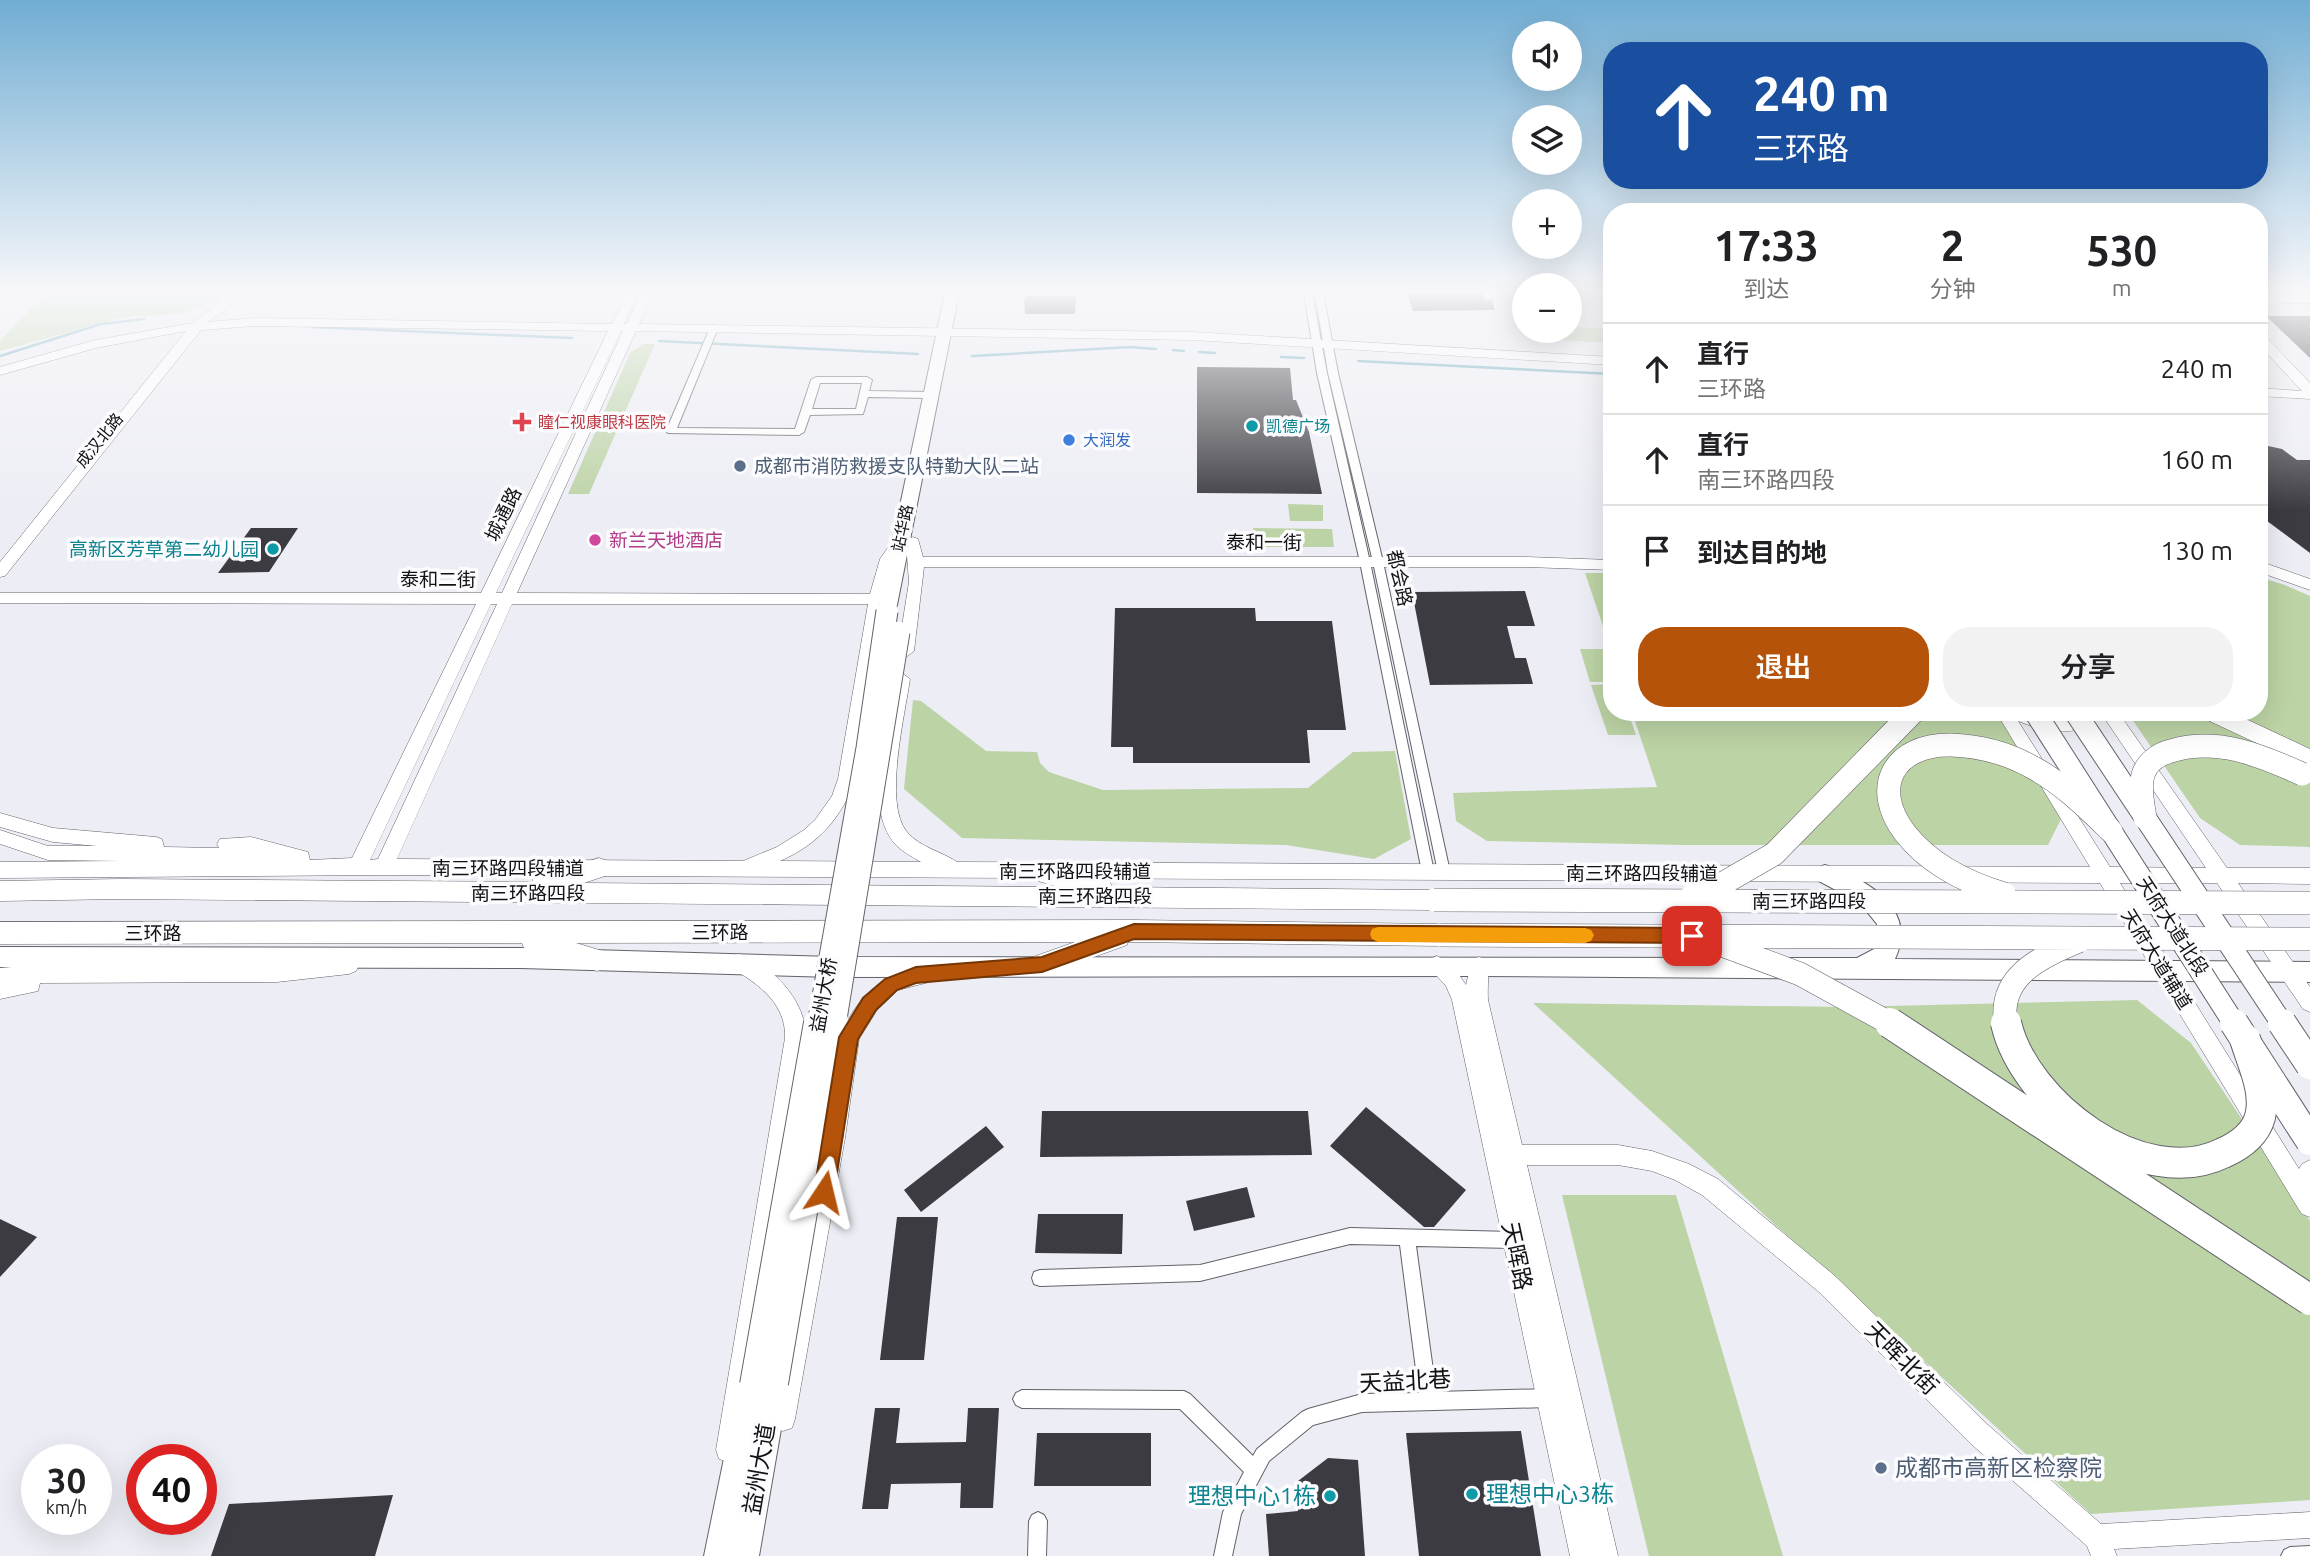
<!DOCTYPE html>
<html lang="zh">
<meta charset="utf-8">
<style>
body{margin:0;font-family:Ubuntu,"Noto Sans SC",sans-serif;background:#f2f2f2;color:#202124;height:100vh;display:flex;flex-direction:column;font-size:26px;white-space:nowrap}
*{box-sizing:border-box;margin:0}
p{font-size:23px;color:#757577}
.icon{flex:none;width:38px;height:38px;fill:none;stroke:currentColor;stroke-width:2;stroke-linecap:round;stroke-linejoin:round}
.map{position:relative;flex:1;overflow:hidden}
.drawer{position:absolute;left:1603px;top:203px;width:665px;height:518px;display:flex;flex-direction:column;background:#fff;border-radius:28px;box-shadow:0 7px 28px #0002}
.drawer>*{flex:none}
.banner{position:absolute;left:1603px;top:42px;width:665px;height:147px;border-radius:28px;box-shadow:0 7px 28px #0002;background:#1a4fa0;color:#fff;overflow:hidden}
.tools{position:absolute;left:1512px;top:21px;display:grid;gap:14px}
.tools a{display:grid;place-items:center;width:70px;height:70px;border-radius:50%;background:#fff;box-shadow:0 7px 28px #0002;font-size:35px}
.speed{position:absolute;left:21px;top:1444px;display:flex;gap:14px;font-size:35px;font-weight:700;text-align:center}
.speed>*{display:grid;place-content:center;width:91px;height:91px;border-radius:50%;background:#fff;box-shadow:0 7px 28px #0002;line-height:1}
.speed small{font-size:18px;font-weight:400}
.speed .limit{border:10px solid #d22;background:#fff;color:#111}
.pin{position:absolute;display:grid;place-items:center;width:60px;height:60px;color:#fff;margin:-30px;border-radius:14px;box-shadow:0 4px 10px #0006}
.me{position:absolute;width:77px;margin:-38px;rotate:10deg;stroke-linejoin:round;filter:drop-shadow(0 0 5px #0008)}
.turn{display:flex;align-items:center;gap:24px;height:147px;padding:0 35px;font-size:32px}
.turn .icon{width:91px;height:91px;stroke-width:2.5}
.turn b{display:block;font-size:49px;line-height:60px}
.eta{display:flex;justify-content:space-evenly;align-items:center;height:119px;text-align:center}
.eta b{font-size:42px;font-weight:600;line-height:49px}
.primary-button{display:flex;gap:14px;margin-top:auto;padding:14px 35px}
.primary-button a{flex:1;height:80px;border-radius:28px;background:#b45309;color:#fff;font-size:28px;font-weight:600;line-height:80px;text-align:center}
.primary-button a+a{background:#f2f2f2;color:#202124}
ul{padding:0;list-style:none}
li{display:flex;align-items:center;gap:21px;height:91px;padding:0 35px;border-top:2px solid #e0e0e0}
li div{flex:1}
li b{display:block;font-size:26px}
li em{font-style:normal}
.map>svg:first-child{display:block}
.green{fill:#bcd3a5}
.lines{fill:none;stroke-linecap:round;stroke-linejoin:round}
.stream{stroke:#5ea2b3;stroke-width:2.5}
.building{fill:#3b3b41}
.street-casing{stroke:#626369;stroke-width:2}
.secondary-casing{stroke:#626369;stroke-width:1}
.primary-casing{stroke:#626369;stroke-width:2}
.highway-casing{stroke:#626369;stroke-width:1}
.street{fill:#fff;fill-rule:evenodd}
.secondary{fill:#fff;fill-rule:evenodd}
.primary{fill:#fff;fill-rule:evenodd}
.highway{fill:#fff;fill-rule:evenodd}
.primary-bridge-far2-casing{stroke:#626369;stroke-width:18;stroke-linecap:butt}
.primary-bridge-far1-casing{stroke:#626369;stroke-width:23;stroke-linecap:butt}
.primary-bridge-casing{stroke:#626369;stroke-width:30;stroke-linecap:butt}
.highway-bridge-far1-casing{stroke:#626369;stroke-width:24;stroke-linecap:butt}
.highway-bridge-casing{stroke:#626369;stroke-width:32;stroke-linecap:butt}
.primary-bridge-far2{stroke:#fff;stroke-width:17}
.primary-bridge-far1{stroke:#fff;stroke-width:21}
.primary-bridge{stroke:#fff;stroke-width:28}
.highway-bridge-far1{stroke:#fff;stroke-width:23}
.highway-bridge{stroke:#fff;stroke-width:30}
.route{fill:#b45309;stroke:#753606;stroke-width:2}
.slow{fill:#f59e0b}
.health-dot{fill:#e0444e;stroke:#fcfcff;stroke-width:2.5}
.culture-dot{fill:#0f9aa8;stroke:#fcfcff;stroke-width:2.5}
.shop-dot{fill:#3f7fe0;stroke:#fcfcff;stroke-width:2.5}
.service-dot{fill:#5c6f8a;stroke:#fcfcff;stroke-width:2.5}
.hotel-dot{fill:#d1479c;stroke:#fcfcff;stroke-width:2.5}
.labels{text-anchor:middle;stroke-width:7;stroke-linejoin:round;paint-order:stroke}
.far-health-label{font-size:16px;fill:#be3a42;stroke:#fcfcff;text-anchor:start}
.far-culture-label{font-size:16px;fill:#0d838f;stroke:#fcfcff;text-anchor:start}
.far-street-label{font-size:16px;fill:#121214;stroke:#fcfcff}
.far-shop-label{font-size:16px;fill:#366cbe;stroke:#fcfcff;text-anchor:start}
.service-label{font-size:19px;fill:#4e5e75;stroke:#fcfcff;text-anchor:start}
.street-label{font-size:19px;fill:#121214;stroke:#fcfcff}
.hotel-label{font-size:19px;fill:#b23c85;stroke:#fcfcff;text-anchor:start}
.culture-label{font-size:19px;fill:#0d838f;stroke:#fcfcff;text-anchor:end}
.near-street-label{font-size:23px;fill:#121214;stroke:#fcfcff}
.near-service-label{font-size:23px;fill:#4e5e75;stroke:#fcfcff;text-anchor:start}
.near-culture-label{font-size:23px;fill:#0d838f;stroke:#fcfcff;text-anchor:start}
</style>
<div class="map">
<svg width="2310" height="1556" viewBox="0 0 2310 1556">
<rect width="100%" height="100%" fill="#edeef5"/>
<!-- green -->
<path class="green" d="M46,293H221L215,301L182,314L124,317L0,351V341Z
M1570,327L1612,329V343L1540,339L1539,331H1570Z
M643,344H655L589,494H568L630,353Z
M1288,504L1323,505V521H1290Z
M1254,528L1332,529L1334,547H1252L1251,531Z
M1585,573H1612V653Z
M2259,577L2285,585L2310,596V847L2240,845L2200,818L2127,712H2259Z
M1580,649H1607L1612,664V682H1590Z
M1612,684V712H1628L1636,735H1608L1591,685Z
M913,700L921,701L986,751L1037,752L1040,763L1049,772L1103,790L1308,788L1353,752L1395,751L1411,839L1374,859L1286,845L962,838L904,789Z
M1632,712H1997L2061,819L2048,845H1682L1487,841L1456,821L1453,793L1657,787Z
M2137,1000L2191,1043L2310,1221V1500L2091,1514L1533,1003L1847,1007Z
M1562,1195H1676L1783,1556H1649Z"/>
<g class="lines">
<!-- stream -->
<path class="stream" d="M312,327L572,338
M659,341L918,354
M1173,350L1184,351
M1199,352L1215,353
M0,356L101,324L144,319
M972,356L1130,347L1156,349
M1281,357L1304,358
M1358,361L1612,374"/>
</g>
<!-- building -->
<path class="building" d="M1407,293H1482L1484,300H1492L1495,310L1413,311Z
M1027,296H1076L1075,314H1025L1024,300Z
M2266,316H2310V358Z
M1197,367L1290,368L1293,400H1296L1309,432L1322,494L1197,493Z
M2259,444L2282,449L2297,460H2310V553L2259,515Z
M251,528H298L269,572L218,573Z
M1525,591L1535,626H1507L1515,658H1526L1533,684L1430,685L1412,592Z
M1115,608H1255L1256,621H1332L1346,730H1307L1310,763H1133V747H1111Z
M1366,1107L1466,1190L1434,1227H1424L1330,1146Z
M1042,1111H1308L1312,1155L1040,1157Z
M986,1126L1004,1147L921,1212L904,1190Z
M1247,1187L1255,1217L1194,1231L1186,1201Z
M1038,1214H1123L1122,1254L1035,1253Z
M897,1217H938L924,1360H880Z
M0,1219L37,1237L0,1277Z
M875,1408H900L896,1443L966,1442L968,1408H999L993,1508H960L961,1483L891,1484L888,1509H862Z
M1521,1431L1541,1556H1419L1406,1433Z
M1037,1433H1151V1486H1034Z
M1328,1458L1358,1460L1365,1556H1269L1266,1514L1298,1511V1481Z
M393,1495L375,1556H211L229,1504Z"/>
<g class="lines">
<!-- street casing -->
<g class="street-casing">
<path id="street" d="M1304,293H1312L1327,373L1370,562L1434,872L1433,876L1428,877L1423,876L1422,872L1360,562L1317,373Z
M1315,293H1323L1338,373L1383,562L1450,872L1449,876L1444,877L1439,876L1438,872L1373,562L1328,373Z
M714,325L718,328L677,428L795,429L811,380L816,377H867L872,380L869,391L930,392L935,395L930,398L868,397L863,414L810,415L804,432L799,435L668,433L666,431L710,328ZM820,383H862L856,409H812Z
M1350,1228L1513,1232L1519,1234L1521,1240L1519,1246L1513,1248L1416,1246L1436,1392L1548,1389L1554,1392L1557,1398L1554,1404L1548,1407L1362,1412L1313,1425L1269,1461L1241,1514L1232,1556H1214L1223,1512L1244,1472L1180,1409L1022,1408L1016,1405L1013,1399L1016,1393L1022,1390L1184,1391L1190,1394L1253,1456L1257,1449L1302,1412L1308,1409L1362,1394L1419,1393L1400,1245L1350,1244L1200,1281L1040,1286L1034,1284L1032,1278L1034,1272L1040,1270L1200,1265Z
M1038,1512L1044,1515L1047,1521L1046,1556H1028L1029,1521L1032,1515Z
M2310,1546V1556H2281L2284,1550L2290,1547Z"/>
</g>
<!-- secondary casing -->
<g class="secondary-casing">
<path id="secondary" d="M226,293H238L223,312L207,322L255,318L612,324L627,293H639L624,324H627L641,293H653L639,324L1192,332L1612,357V365L1192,340L636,331L517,593L870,594L880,559L894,539L899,537L906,541L913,537L918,539L923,557H1527L1612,560V570L1527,567H924L914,651L906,657L898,651L909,582L906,543L895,559L887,583L856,779C841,818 819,844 780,861L921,862C911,856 901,851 894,843C863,806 887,723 894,679L902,673L910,679C905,715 883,804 907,832C921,848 941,851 957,862L2090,867L1996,712H2030L2045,717L2066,719L2083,712H2118L2227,868H2310V884L2238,883L2310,987V1012L2303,1009L2217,883H2120L2299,1169L2302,1164L2310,1160V1217L2302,1214L2298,1208L2100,883L384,875L0,878V862L121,861L48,860L0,844V830L48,846H97L53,842L0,827V813L53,828L156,837L162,839L164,847L219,848L217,844L220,839L251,837L308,852L310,860L352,858L476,604L0,603V593H481L608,331L255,326L201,330L5,576L0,577V562L186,331L96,348L0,375V367L95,340L193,323L215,306ZM621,331H623L502,593H496ZM491,604H497L378,859L370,860ZM512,604H868L838,779L832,796L815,820L804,830L777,847L743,861L397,859ZM2102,714L2103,716L2206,868L2110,867L2018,721C2045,732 2081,740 2102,714Z
M2310,295V303L2259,304V296Z
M2259,333L2263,334L2310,383V399L2259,396V388L2302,391L2259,345Z
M2259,561L2310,579V590L2259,572Z
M739,954C773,966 806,1000 806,1038L740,1450L737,1459L728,1462L719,1459L716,1450L785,1038C786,1010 768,992 746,977C739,972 733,970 729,962L732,956Z
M349,956L356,959L359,965L356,971L349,974L277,982L40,983L38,991L0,999V968L35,965L277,964Z
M1437,956L1453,966L1466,985L1472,960L1479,957L1486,960C1490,969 1487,988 1488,1000L1522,1145H1618L1652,1151L1689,1164L1718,1179L1835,1276L1988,1425L2101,1524L2310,1512V1538L2114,1549L2117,1556H2091L2087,1546L1970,1443L1819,1292L1702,1195L1675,1180L1652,1171L1618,1165H1527L1618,1556H1570L1452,1000L1446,986L1427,965L1430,959Z
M934,964L941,967L944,973L941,979L898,990L877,1010L859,1039L845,1138L795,1419L792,1428L783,1431L774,1428L771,1419C788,1325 808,1231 823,1137C827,1113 831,1051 841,1032C862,991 887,970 934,964Z"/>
</g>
<!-- primary casing -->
<g class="primary-casing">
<path id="primary" d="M945,293H959L897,605L895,610H881L879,605Z
M1825,865C1866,879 1919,908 1895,959L2310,962V982L1479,976L833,977L521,968L0,967V947L521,948L833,957L1857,958L1876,948L1877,924L1860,903L1817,880L1814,874L1817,868Z
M774,1368L784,1373L789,1383L759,1556H704L739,1385L744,1375L754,1370L763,1374Z"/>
</g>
<!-- highway casing -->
<g class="highway-casing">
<path id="highway" d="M2200,712H2231L2310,749V768L2203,718Z
M599,858L608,861L611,868L608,875L584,883L1059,887L1031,879L1028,872L1031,865L1040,862L1109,880L1112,887L1434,890L1443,893L1446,900L1443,907L1434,910L121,899L0,901V881L121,879L532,882L533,879Z
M1134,920L1440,924L1449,927L1453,935L1449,943L1440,946L1128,942L1127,945L1042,976L1033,973L1029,965L1033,957L1075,942L576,943L606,952L610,960L606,968L597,971L524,948L522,943L0,944V922Z"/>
</g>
<!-- street -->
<use href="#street" class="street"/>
<!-- secondary -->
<use href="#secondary" class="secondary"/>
<!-- primary -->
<use href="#primary" class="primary"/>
<!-- highway -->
<use href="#highway" class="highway"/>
<!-- primary-bridge-far2 casing -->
<g class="primary-bridge-far2-casing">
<path id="primary-bridge-far2" d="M887,612L888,605"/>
</g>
<!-- primary-bridge-far1 casing -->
<g class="primary-bridge-far1-casing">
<path id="primary-bridge-far1" d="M2035,712L2235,1025
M2075,712L2283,1025
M818,1025L867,748L887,611
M835,1025L899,632"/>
</g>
<!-- primary-bridge casing -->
<g class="primary-bridge-casing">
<path id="primary-bridge" d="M2234,1023L2310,1141
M2282,1023L2310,1065
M774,1383L835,1023
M754,1385L818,1023"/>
</g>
<!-- highway-bridge-far1 casing -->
<g class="highway-bridge-far1-casing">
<path id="highway-bridge-far1" d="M2145,818C2143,804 2139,788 2143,775C2147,762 2159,754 2171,751C2217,737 2260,755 2302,774
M2004,894C1968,883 1929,864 1905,833C1870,787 1894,744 1951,745C1979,746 2007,753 2032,767C2062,783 2087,808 2111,831
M1692,896L1722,884L1774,854L1913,712
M1434,900L2310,903
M1440,935L2310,939
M1719,944L1800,974L1893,1025
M2006,1025C1997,976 2041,957 2079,941"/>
</g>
<!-- highway-bridge casing -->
<g class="highway-bridge-casing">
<path id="highway-bridge" d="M1890,1023L2310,1300
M2006,1023C2024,1103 2142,1193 2223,1153C2239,1146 2255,1135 2260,1117C2267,1092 2252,1062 2245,1039"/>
</g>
<!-- primary-bridge-far2 -->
<use href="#primary-bridge-far2" class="primary-bridge-far2"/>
<!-- primary-bridge-far1 -->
<use href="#primary-bridge-far1" class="primary-bridge-far1"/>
<!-- primary-bridge -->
<use href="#primary-bridge" class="primary-bridge"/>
<!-- highway-bridge-far1 -->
<use href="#highway-bridge-far1" class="highway-bridge-far1"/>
<!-- highway-bridge -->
<use href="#highway-bridge" class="highway-bridge"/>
</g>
<!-- sky -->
<linearGradient id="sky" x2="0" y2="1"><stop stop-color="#71add3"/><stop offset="0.57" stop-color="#f7f7fa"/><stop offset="1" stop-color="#f7f7fa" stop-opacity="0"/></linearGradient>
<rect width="2310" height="510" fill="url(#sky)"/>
<!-- route -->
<path class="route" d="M1134,924L1692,928L1698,931L1701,936L1698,941L1692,943L1134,939L1042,972L916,983L897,990L876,1010L858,1039L834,1192L831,1199L824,1202L817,1199L814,1192L839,1037L863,998L885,979L916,967L1042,957Z"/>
<!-- slow -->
<path class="slow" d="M1378,927L1585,928L1591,930L1594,935L1591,941L1585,943L1378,942L1372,939L1370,934L1372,929Z"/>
<!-- markers -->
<path class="health-dot" d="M518.5 411.5h7v7h7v7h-7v7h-7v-7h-7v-7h7z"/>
<g class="culture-dot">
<circle cx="1252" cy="426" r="7"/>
<circle cx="273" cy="549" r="7"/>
<circle cx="1472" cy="1494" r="7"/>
<circle cx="1330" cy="1496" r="7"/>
</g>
<circle class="shop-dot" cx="1069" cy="440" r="7"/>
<g class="service-dot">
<circle cx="740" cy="466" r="7"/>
<circle cx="1881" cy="1468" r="7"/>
</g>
<circle class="hotel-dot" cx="595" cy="540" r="7"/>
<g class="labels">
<!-- far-health labels -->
<g class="far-health-label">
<text x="538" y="428">瞳仁视康眼科医院</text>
</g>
<!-- far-culture labels -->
<g class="far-culture-label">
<text x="1266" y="432">凯德广场</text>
</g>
<!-- far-street labels -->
<g class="far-street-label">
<text transform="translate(99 440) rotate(-51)" y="6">成汉北路</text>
<text transform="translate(902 528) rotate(-78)" y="6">站华路</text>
</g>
<!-- far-shop labels -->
<g class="far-shop-label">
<text x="1083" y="446">大润发</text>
</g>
<!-- service labels -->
<g class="service-label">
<text x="754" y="473">成都市消防救援支队特勤大队二站</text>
</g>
<!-- street labels -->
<g class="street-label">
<text transform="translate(503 514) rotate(-64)" y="7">城通路</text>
<text x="1264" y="549">泰和一街</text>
<text transform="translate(1400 578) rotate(78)" y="7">都会路</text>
<text x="438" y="586">泰和二街</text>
<text x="508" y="875">南三环路四段辅道</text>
<text x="1075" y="878">南三环路四段辅道</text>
<text x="1642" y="880">南三环路四段辅道</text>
<text x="528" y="900">南三环路四段</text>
<text x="1095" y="903">南三环路四段</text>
<text x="1809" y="908">南三环路四段</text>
<text transform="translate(2173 926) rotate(57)" y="7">天府大道北段</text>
<text x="720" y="939">三环路</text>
<text x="153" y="940">三环路</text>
<text transform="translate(2157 959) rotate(58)" y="7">天府大道辅道</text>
<text transform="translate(823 995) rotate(-80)" y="7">益州大桥</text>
</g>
<!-- hotel labels -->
<g class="hotel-label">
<text x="609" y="547">新兰天地酒店</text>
</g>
<!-- culture labels -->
<g class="culture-label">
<text x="259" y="556">高新区芳草第二幼儿园</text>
</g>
<!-- near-street labels -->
<g class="near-street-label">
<text transform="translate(1517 1256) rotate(78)" y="8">天晖路</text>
<text transform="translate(1902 1358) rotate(45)" y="8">天晖北街</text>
<text transform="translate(1405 1381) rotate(-3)" y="8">天益北巷</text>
<text transform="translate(759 1469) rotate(-80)" y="8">益州大道</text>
</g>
<!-- near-service labels -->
<g class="near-service-label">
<text x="1895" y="1476">成都市高新区检察院</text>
</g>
<!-- near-culture labels -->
<g class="near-culture-label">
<text x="1486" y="1502">理想中心3栋</text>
<text x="1316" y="1504" text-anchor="end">理想中心1栋</text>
</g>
</g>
</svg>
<div class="tools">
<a><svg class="icon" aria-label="sound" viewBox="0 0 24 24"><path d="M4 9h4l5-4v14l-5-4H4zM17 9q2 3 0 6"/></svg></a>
<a><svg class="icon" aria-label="layers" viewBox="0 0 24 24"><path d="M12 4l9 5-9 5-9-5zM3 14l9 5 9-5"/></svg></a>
<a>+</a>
<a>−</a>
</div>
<div class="speed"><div>30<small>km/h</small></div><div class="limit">40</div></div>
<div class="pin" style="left:1692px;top:936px;background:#d93025"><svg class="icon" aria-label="arrive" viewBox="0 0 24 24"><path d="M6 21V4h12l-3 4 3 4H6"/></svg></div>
<svg class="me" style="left:824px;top:1192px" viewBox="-20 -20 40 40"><path d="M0-17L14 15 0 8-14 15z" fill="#b45309" stroke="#fff" stroke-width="4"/></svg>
<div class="banner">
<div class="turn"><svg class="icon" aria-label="ahead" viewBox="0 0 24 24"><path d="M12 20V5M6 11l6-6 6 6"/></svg><div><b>240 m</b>三环路</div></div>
</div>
<section class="drawer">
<div class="eta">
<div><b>17:33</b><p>到达</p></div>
<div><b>2</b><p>分钟</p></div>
<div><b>530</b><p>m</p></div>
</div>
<ul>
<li><svg class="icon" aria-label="ahead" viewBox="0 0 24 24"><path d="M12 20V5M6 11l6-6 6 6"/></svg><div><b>直行</b><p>三环路</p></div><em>240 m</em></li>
<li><svg class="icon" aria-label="ahead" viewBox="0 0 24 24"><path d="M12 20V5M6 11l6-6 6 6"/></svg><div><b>直行</b><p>南三环路四段</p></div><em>160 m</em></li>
<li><svg class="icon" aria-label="arrive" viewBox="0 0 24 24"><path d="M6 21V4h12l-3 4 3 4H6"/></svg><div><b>到达目的地</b></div><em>130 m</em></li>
</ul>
<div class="primary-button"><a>退出</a><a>分享</a></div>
</section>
</div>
